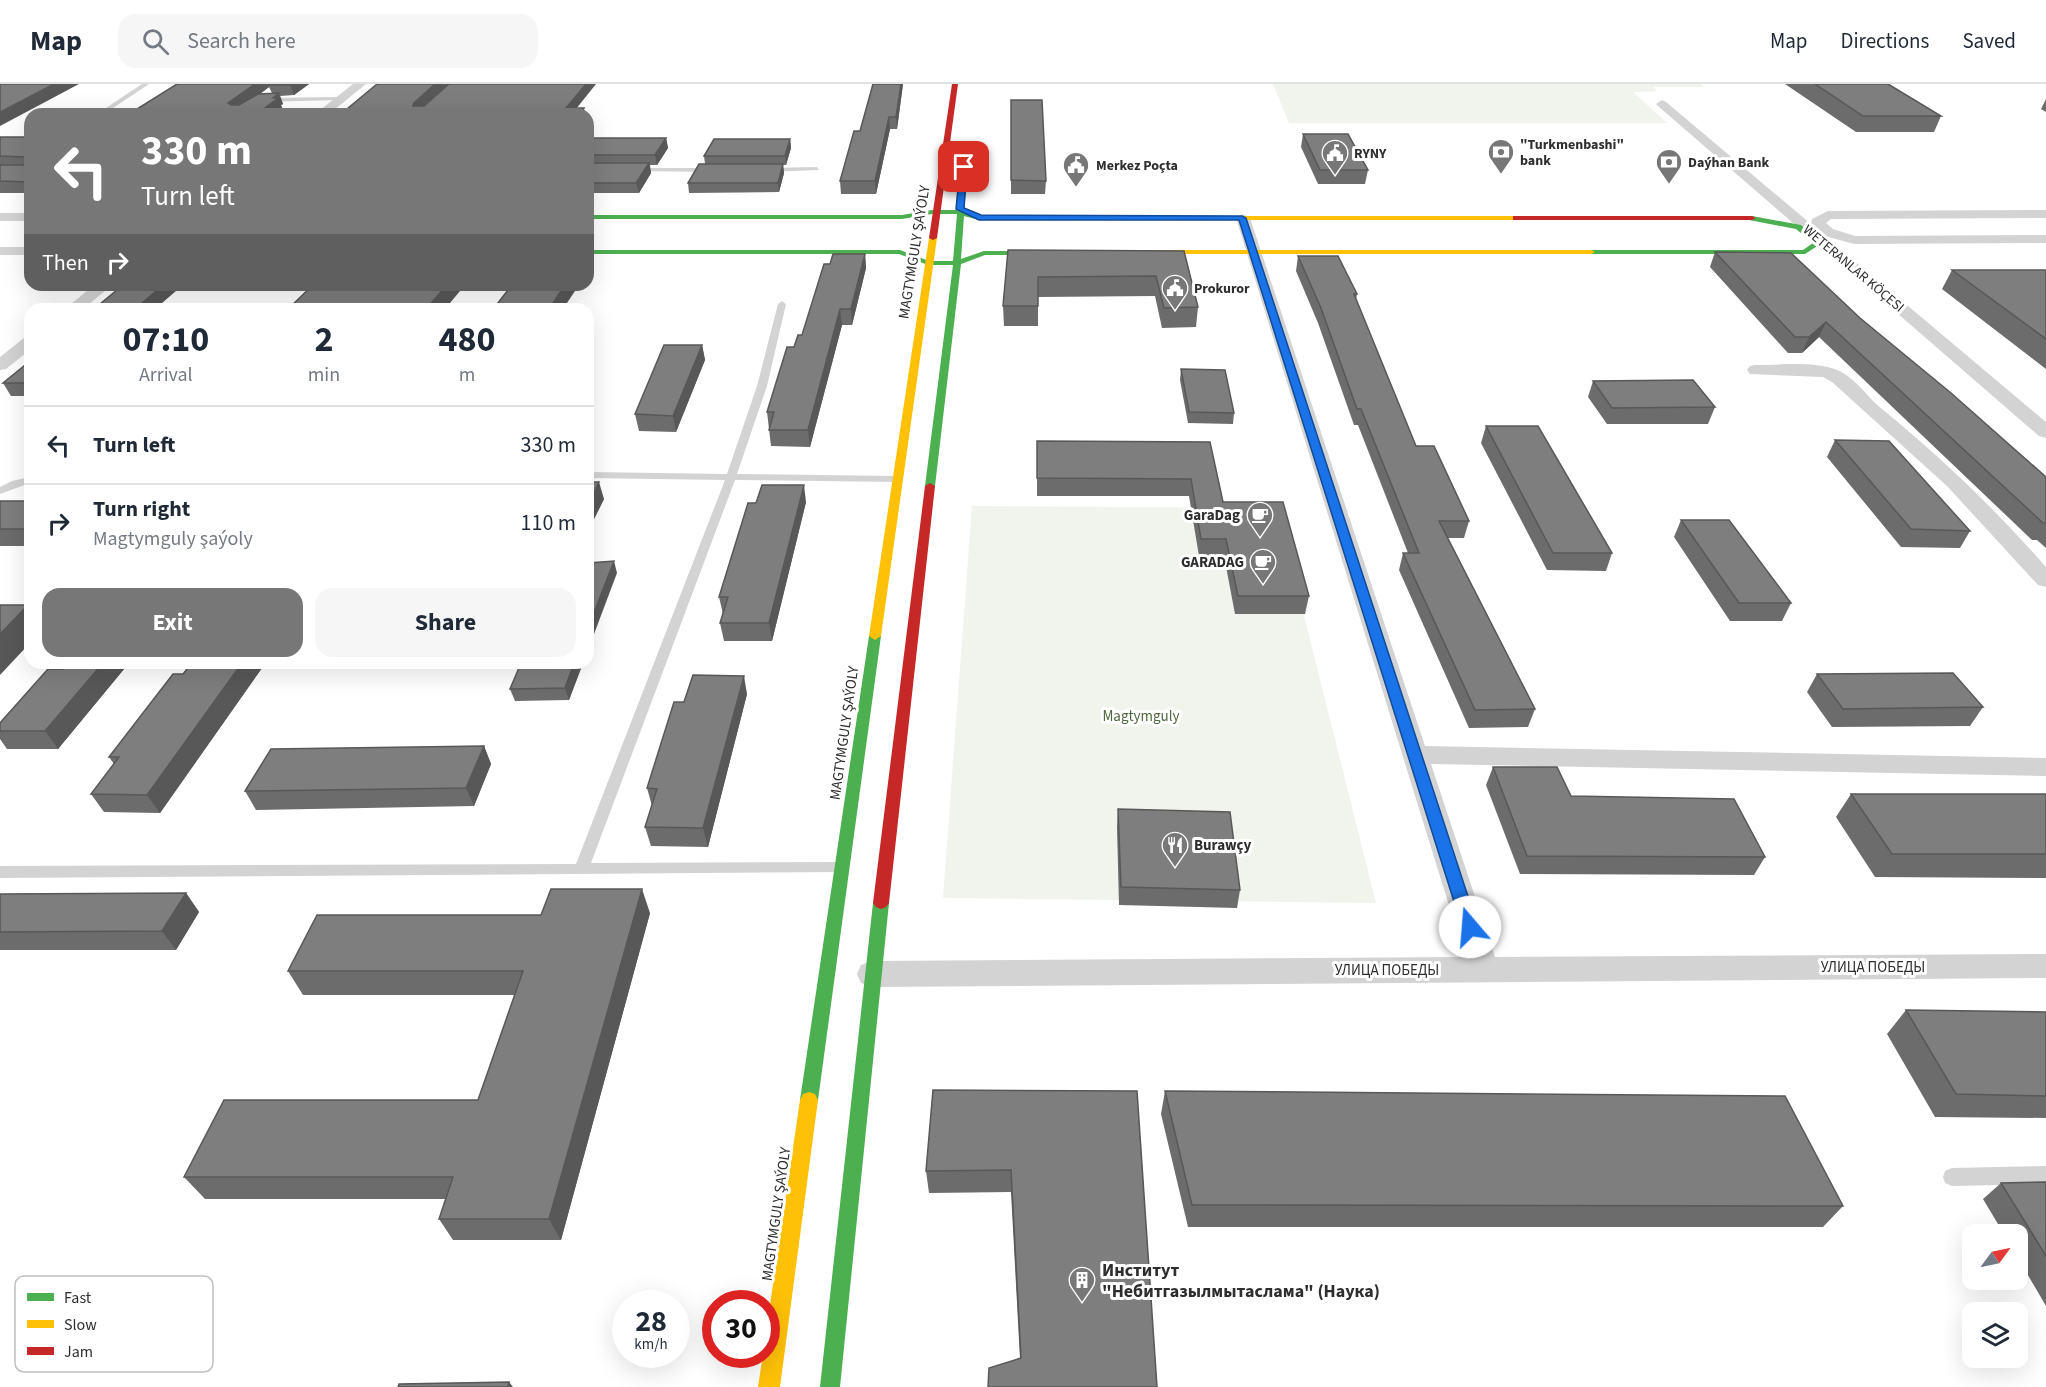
<!DOCTYPE html>
<meta charset="utf-8">
<style>
body{margin:0;font-family:"Source Sans 3",sans-serif;background:#f6f6f7;color:#1f2937;height:100vh;display:flex;flex-direction:column;font-size:22px;white-space:nowrap}
*{box-sizing:border-box;margin:0}
p{font-size:20px;color:#747a83}
.icon{flex:none;width:33px;height:33px;fill:none;stroke:currentColor;stroke-width:2;stroke-linecap:round;stroke-linejoin:round}
.map{position:relative;flex:1;overflow:hidden}
.panel{position:absolute;left:24px;top:219px;width:570px;height:366px;display:flex;flex-direction:column;background:#fff;border-radius:18px;box-shadow:0 6px 24px #0002}
.panel>*{flex:none}
.guide{position:absolute;left:24px;top:24px;width:570px;height:183px;border-radius:18px;box-shadow:0 6px 24px #0002;background:#777;color:#fff;overflow:hidden}
.needle{width:39px;rotate:57deg}
.fabs{position:absolute;left:1962px;top:1140px;display:grid;gap:12px}
.fabs a{display:grid;place-items:center;width:66px;height:66px;border-radius:12px;background:#fff;box-shadow:0 6px 24px #0002;font-size:30px}
.speed{position:absolute;left:612px;top:1206px;display:flex;gap:12px;font-size:30px;font-weight:700;text-align:center}
.speed>*{display:grid;place-content:center;width:78px;height:78px;border-radius:50%;background:#fff;box-shadow:0 6px 24px #0002;line-height:1}
.speed small{font-size:15px;font-weight:400}
.speed .limit{border:9px solid #d22;background:#fff;color:#111}
.pin{position:absolute;display:grid;place-items:center;width:51px;height:51px;color:#fff;margin:-26px;border-radius:12px;box-shadow:0 3px 9px #0006}
.me{position:absolute;width:66px;margin:-33px;rotate:342deg;stroke-linejoin:round;filter:drop-shadow(0 0 4px #0008)}
.turn{display:flex;align-items:center;gap:21px;height:126px;padding:0 18px;font-size:27px}
.turn .icon{width:78px;height:78px;stroke-width:2.5}
.turn b{display:block;font-size:42px;line-height:51px}
.then{display:flex;align-items:center;height:57px;padding:0 18px;background:#0003;gap:12px;font-size:22px}
.eta{display:flex;justify-content:space-evenly;align-items:center;height:102px;text-align:center}
.eta b{font-size:36px;font-weight:700;line-height:42px}
.primary-button{display:flex;gap:12px;margin-top:auto;padding:12px 18px}
.primary-button a{flex:1;height:69px;border-radius:18px;background:#777;color:#fff;font-size:24px;font-weight:700;line-height:69px;text-align:center}
.primary-button a+a{background:#f6f6f7;color:#1f2937}
ul{padding:0;list-style:none}
li{display:flex;align-items:center;gap:18px;height:78px;padding:0 18px;border-top:2px solid #e0e1e3}
li div{flex:1}
li b{display:block;font-size:22px}
li em{font-style:normal}
header{display:flex;align-items:center;gap:36px;box-sizing:border-box;height:84px;padding:0 30px;background:#fff;border-bottom:2px solid #e0e1e3}
header strong{font-size:28px}
nav{display:flex;gap:33px;margin-inline-start:auto;font-size:21px}
.search{width:420px;height:54px;background:#f6f6f7;display:flex;align-items:center;gap:15px;box-sizing:border-box;padding:0 21px;border-radius:18px;color:#747a83;font-size:22px}
.map>svg:first-child{display:block}
.green{fill:#f0f4ec}
.lines{fill:none;stroke-linecap:round;stroke-linejoin:round}
.lane{fill:#d3d3d3;fill-rule:evenodd}
.street{fill:#d3d3d3;fill-rule:evenodd}
.fast{fill:#4caf50;fill-rule:evenodd}
.slow{fill:#ffc107;fill-rule:evenodd}
.jam{fill:#c62828;fill-rule:evenodd}
.wall{fill:#6c6c6c;fill-rule:evenodd}
.shaded-wall{fill:#585858}
.building{fill:#7e7e7e;stroke:#585858;stroke-width:1.5}
.route{fill:#1a73e8;stroke:#114b97;stroke-width:1.5}
.labels{text-anchor:middle;stroke-width:6;stroke-linejoin:round;paint-order:stroke}
.far-poi-label{font-size:14px;font-weight:bold;fill:#2e2e2e;stroke:#fff;text-anchor:start}
.far-street-label{font-size:14px;fill:#2e2e2e;stroke:#fff}
.street-label{font-size:15px;fill:#2e2e2e;stroke:#fff}
.poi-label{font-size:15px;font-weight:bold;fill:#2e2e2e;stroke:#fff;text-anchor:end}
.park-label{font-size:15px;fill:#4f683e;stroke:#fff}
.near-poi-label{font-size:18px;font-weight:bold;fill:#2e2e2e;stroke:#fff;text-anchor:start}
.key{fill:#fff;stroke:#c0c0c0;stroke-width:1.5}
.key-label{font-size:16px;fill:#2e2e2e}
</style>
<header>
<strong>Map</strong>
<div class="search"><svg class="icon" aria-label="search" viewBox="0 0 24 24"><circle cx="10" cy="10" r="6"/><path d="M15 15l6 6"/></svg>Search here</div>
<nav><a>Map</a><a>Directions</a><a>Saved</a></nav>
</header>
<div class="map">
<svg width="2046" height="1303" viewBox="0 0 2046 1303">
<rect width="100%" height="100%" fill="#fff"/>
<!-- green -->
<path class="green" d="M1273,0H1701L1704,3H1653L1657,7L1633,8L1667,39H1289Z
M972,422L1277,424L1376,819L943,814Z"/>
<g class="lines">
<!-- lane -->
<path class="lane" d="M142,0H149L104,30H97Z
M339,13L341,16L261,18L242,30H235L260,14Z
M817,83L819,86L767,88L764,86L767,84Z
M630,84H712L715,86L712,88L632,87Z
M782,217L786,220L767,302L737,390L898,392L903,395L898,398L735,396L591,779L841,778L846,780L849,784L846,788L0,794V782L576,780L725,396L588,394V388L727,390L757,302L778,220Z
M30,393V399L0,410V403L12,397Z
M2046,1082V1100L1952,1102L1945,1099L1943,1093L1945,1087L1952,1084Z"/>
<!-- street -->
<path class="street" d="M353,0H366L329,30H315Z
M1662,16L1666,18L1811,140L1812,135L1828,127L2046,126V134L1831,135L1826,139L1833,145L1855,152L2046,151V159L1854,160L1825,152L2046,338V354L2039,352L1658,22L1656,20Z
M0,129H30V137H0Z
M1243,130L1250,134L1425,662L2046,674V692L1431,680L1495,873L2046,870V894L872,903L861,899L857,890L861,881L872,877L1465,873L1236,134Z
M0,163H30V171H0Z
M94,201H112L83,225H65Z
M30,253V266L6,285L0,286V273L24,254Z
M1756,281C1781,281 1814,277 1837,286C1856,294 1867,313 1882,325C1941,373 1995,425 2046,483V503L2038,501L1947,402L1832,298L1823,293L1750,290L1747,286L1750,282Z"/>
<!-- fast -->
<path class="fast" d="M962,104L966,106L964,127L980,132H1173L1177,134L1173,136H979L964,132L961,175L984,167H1053L1057,169L1053,171H985L961,180L935,402L930,405L925,402L953,181H928L899,170H588V166H900L929,177H953L957,130H932L902,135H588V131H902L932,126H957L958,106Z
M1752,132L1801,141L1822,159L1805,170H1591L1587,168L1591,166H1803L1813,159L1796,145L1749,136L1748,134Z
M875,548L881,552L818,1016L815,1022L809,1024L803,1022L800,1016L869,552Z
M881,813L886,815L889,819L840,1303H820L873,819L876,815Z"/>
<!-- slow -->
<path class="slow" d="M1170,132H1516L1520,134L1516,136H1170Z
M933,152L937,154L881,552L875,556L869,552L929,154Z
M1135,166H1591L1595,168L1591,170H1135Z
M809,1008L815,1010L818,1016L780,1303H758L763,1270H766V1248L800,1016L803,1010Z"/>
<!-- jam -->
<path class="jam" d="M952,0H958L937,154L933,156L929,154Z
M1513,132H1752L1756,134L1752,136H1513Z
M930,399L935,402L889,819L886,823L881,825L876,823L873,819L925,402Z"/>
</g>
<!-- wall -->
<path class="wall" d="M177,0H309L294,11L280,12L283,20L281,21L282,24L275,30H129ZM269,3L272,9L260,10Z
M873,0H903L897,45H890L876,110H841L840,97L860,47Z
M1785,0H1888L1941,32L1934,48H1856Z
M2046,15V28L2041,25Z
M1011,16L1046,97L1045,110H1011Z
M1303,50L1368,86L1365,100H1318L1301,63Z
M0,53H30V109H0Z
M588,54H666L668,64L657,81H650L651,89L639,109H588Z
M790,55L791,64L786,81H783L784,89L779,108L689,109L688,99L705,80L704,72Z
M1008,166L1184,167L1198,223L1196,243L1162,244L1155,212L1038,213V242H1004L1003,222Z
M1715,168L1860,234L2046,393V464L2037,456H2032L1819,253L1802,269H1788L1710,183Z
M865,170L866,184L852,241H842L810,363L771,362L767,328L794,263L802,251L830,180Z
M1298,172L1357,210L1356,216L1416,362L1469,437L1464,454H1448L1535,625L1528,643L1469,644L1399,486L1403,469H1408L1358,341H1354L1318,239L1296,187Z
M1952,186H2046V285L1942,205Z
M702,261L705,276L676,348L639,347L635,330Z
M30,277V312H11L3,299Z
M1181,285L1234,329L1233,340L1188,339L1180,296Z
M1593,297L1715,323L1708,340H1607L1588,313Z
M1486,342L1612,469L1606,487L1547,486L1481,359Z
M1835,356L1970,447L1960,464L1901,463L1827,373Z
M1037,357L1210,358L1223,418L1309,512L1305,530H1235L1224,472H1199L1189,412H1037Z
M588,398L604,415L592,439H588Z
M0,417H30V462H0Z
M806,418L772,557H724L720,539L723,530L719,513L756,419Z
M1681,436L1791,519L1782,537H1730L1674,453Z
M69,579H129L58,665H7L0,655V639L63,585Z
M583,579L569,616L515,617L510,605Z
M262,584L160,729L104,728L91,710L114,680L109,673L183,590Z
M1817,590L1983,623L1970,642L1832,643L1807,608Z
M747,610L708,763L651,762L645,743L652,722L647,704L684,618Z
M484,662L491,680L474,722L256,726L245,707Z
M1493,683L1571,712L1765,773L1754,791L1520,790L1486,701Z
M1851,710H2046V794L1875,793L1836,733Z
M1118,725L1240,806L1237,824L1119,821L1117,743Z
M186,809L199,828L176,866H0V810Z
M650,829L561,1156H453L439,1135L446,1115H205L184,1093L478,1016L515,911H303L288,887L541,831Z
M1906,926L2046,928V1034L1935,1033L1887,950Z
M1137,1007L1157,1303L1020,1275L1011,1108L929,1109L926,1087Z
M1165,1007L1843,1122L1823,1143H1188L1161,1030Z
M2046,1098V1222L2018,1174V1150H2004L1983,1115L2001,1099Z"/>
<!-- shaded-wall -->
<path class="shaded-wall" d="M54,0H79L0,42V28Z
M255,0H273L269,1V3L233,30L228,19Z
M292,0H309L294,11L290,1Z
M435,0H449L417,28L413,22L414,19Z
M586,0H596L572,30L566,24Z
M901,0H903L897,45L896,33Z
M279,9L283,20L281,21L282,24L275,30H257Z
M584,24L585,30H580Z
M889,33L890,45L876,110L875,97Z
M666,54L668,64L657,81L655,71Z
M790,55L791,64L786,81L785,72Z
M649,79L651,89L639,109L636,99Z
M783,80L784,89L779,108L778,99Z
M865,170L866,184L852,241L851,225Z
M588,173L590,183L588,187Z
M163,201H183L155,225H135Z
M447,201H465L445,225H426Z
M565,201H579L563,225H549Z
M840,225L842,241L810,363L808,346Z
M1826,238L1819,253L1802,269L1809,253Z
M702,261L705,276L676,348L673,332Z
M599,398L604,415L592,439L588,421Z
M804,401L806,418L772,557L769,539Z
M614,477L617,489L588,566V544Z
M28,521L30,524V559L0,591V550Z
M103,579H129L58,665L45,647Z
M242,579H259L262,584L160,729L147,711Z
M574,579H583L569,616L565,604Z
M744,592L747,610L708,763L703,744Z
M484,662L491,680L474,722L466,704Z
M642,805L650,829L561,1156L549,1135Z
M186,809L199,828L176,866L162,847Z
M509,1298L513,1303H508Z"/>
<!-- building -->
<path class="building" d="M0,0H54L0,28Z
M177,0H255L228,19L231,21H239L258,10L279,9L273,14H278L257,30H129Z
M270,0H292L290,1H269Z
M377,0H435L414,19L413,22H424L449,0H586L566,24H584L580,30H341Z
M873,0H901L896,33H889L875,97H840L854,47H860Z
M1815,0H1888L1941,32H1863Z
M1011,16H1042L1046,97L1011,96Z
M1303,50H1348L1368,86H1320Z
M0,53H30V98L0,97V81H24L26,73L0,72Z
M588,54H666L655,71H588Z
M714,55H790L785,72H704Z
M588,79H649L636,99H588Z
M699,80H783L778,99H688Z
M1008,166L1184,167L1198,223L1164,224L1156,192L1038,193V222H1003Z
M1715,168L1791,169L1860,234L1951,309L2046,393V439H2043L1826,238L1809,253H1795Z
M833,170H865L851,225H840L808,346H769L774,328H767L787,263H794L798,251H802L824,180H830Z
M1298,172H1338L1357,210H1354L1416,362H1434L1469,437H1439L1535,625L1475,626L1403,469H1419L1361,325H1357L1321,224Z
M1952,186H2046V255Z
M123,201H163L135,225H94Z
M313,201H447L426,225H288Z
M512,201H565L549,225H496L494,224Z
M664,261H702L673,332L635,330Z
M30,277V299H3Z
M1181,285L1225,286L1234,329L1189,328Z
M1693,296L1715,323L1612,324L1593,297Z
M1486,342H1538L1612,469H1553Z
M1835,356L1889,357L1970,447L1911,445Z
M1037,357L1210,358L1223,418H1283L1309,512H1238L1226,455H1201L1191,395L1037,394Z
M588,398H599L588,421Z
M762,401H804L769,539H720L728,513H719L748,419H756Z
M0,417H30V445H0Z
M1681,436H1729L1791,519H1739Z
M614,477L588,544V479Z
M0,521H28L0,550Z
M69,579H103L45,647H0V639L48,585H63Z
M192,579H242L147,711L91,710L119,673H109L173,590H183Z
M521,579H574L565,604L510,605Z
M1953,589L1983,623L1843,625L1817,590Z
M693,591L744,592L703,744L645,743L657,705L647,704L674,618H684Z
M484,662L466,704L245,707L271,665Z
M1493,683H1557L1571,712L1734,715L1765,773L1527,772Z
M1851,710H2046V770H1892Z
M1118,725L1230,728L1240,806L1121,803Z
M551,805H642L549,1135H439L453,1093H184L224,1016H478L523,887H288L317,831H541Z
M186,809L162,847L0,848V810Z
M1906,926L2046,928V1012L1956,1010Z
M933,1006L1137,1007L1157,1303H988L989,1284L1021,1274L1011,1086L926,1087Z
M1165,1007L1785,1012L1843,1122L1192,1121Z
M2046,1098V1172L2001,1099Z
M509,1298L508,1303H398L399,1300Z"/>
<!-- route -->
<path class="route" d="M964,81L967,83L964,124L981,131L1242,132L1246,134L1478,843L1476,847L1470,849L1465,847L1462,843L1239,136H979L956,125L960,83Z"/>
<!-- icons -->
<defs>
<g id="bank-pin" transform="scale(1.35)"><path d="M0 17L-7.5 6A9.5 9.5 0 1 1 7.5 6Z" fill="#777" stroke="#fff"/><path d="M-6-4H6V4H-6ZM0-2.3a2.3 2.3 0 1 0 0 4.6a2.3 2.3 0 1 0 0-4.6Z" fill="#fff"/></g>
<g id="civic-pin" transform="scale(1.35)"><path d="M0 17L-7.5 6A9.5 9.5 0 1 1 7.5 6Z" fill="#777" stroke="#fff"/><path d="M-.6-6.5H3V-4.5H.6V-3L4-1V1h2V6H-6V1h2V-1L-.6-3ZM-1.2 2.5V6h2.4V2.5Z" fill="#fff"/></g>
<g id="cafe-pin" transform="scale(1.35)"><path d="M0 17L-7.5 6A9.5 9.5 0 1 1 7.5 6Z" fill="#777" stroke="#fff"/><path d="M-5.5-4.5H6V0H3Q3 3.5 0 3.5H-2.5Q-5.5 3.5-5.5 0ZM3-3.2v2h1.7v-2ZM-6 4.5H4V6H-6Z" fill="#fff"/></g>
<g id="restaurant-pin" transform="scale(1.35)"><path d="M0 17L-7.5 6A9.5 9.5 0 1 1 7.5 6Z" fill="#777" stroke="#fff"/><path d="M-5-6h1v4h1v-4h1v4h1v-4h1v5L-1.5 .5V6h-2V.5L-5-1ZM5-6V6H3V1.5H1.5Q1.5-4 5-6Z" fill="#fff"/></g>
<g id="building-pin" transform="scale(1.35)"><path d="M0 17L-7.5 6A9.5 9.5 0 1 1 7.5 6Z" fill="#777" stroke="#fff"/><path d="M-4-6H4V6H1V3H-1V6H-4ZM-2.5-4.3h1.7v1.8h-1.7ZM.8-4.3h1.7v1.8H.8ZM-2.5-1h1.7V.8h-1.7ZM.8-1h1.7V.8H.8Z" fill="#fff"/></g>
</defs>
<g fill-rule="evenodd">
<use href="#bank-pin" x="1501" y="68"/>
<use href="#civic-pin" x="1335" y="69"/>
<use href="#bank-pin" x="1669" y="78"/>
<use href="#civic-pin" x="1076" y="81"/>
<use href="#civic-pin" x="1175" y="204"/>
<use href="#cafe-pin" x="1260" y="431"/>
<use href="#cafe-pin" x="1263" y="478"/>
<use href="#restaurant-pin" x="1175" y="761"/>
<use href="#building-pin" x="1082" y="1196"/>
</g>
<g class="labels">
<!-- far-poi labels -->
<g class="far-poi-label">
<text x="1520" y="65">"Turkmenbashi"<tspan x="1520" dy="16">bank</tspan></text>
<text x="1354" y="74">RYNY</text>
<text x="1688" y="83">Daýhan Bank</text>
<text x="1096" y="86">Merkez Poçta</text>
<text x="1194" y="209">Prokuror</text>
</g>
<!-- far-street labels -->
<g class="far-street-label">
<text transform="translate(1854 184) rotate(40)" y="5">WETERANLAR KÖÇESI</text>
</g>
<!-- street labels -->
<g class="street-label">
<text transform="translate(914 168) rotate(-81)" y="5">MAGTYMGULY ŞAÝOLY</text>
<text transform="translate(844 649) rotate(-82)" y="5">MAGTYMGULY ŞAÝOLY</text>
<text x="1873" y="888">УЛИЦА ПОБЕДЫ</text>
<text x="1387" y="891">УЛИЦА ПОБЕДЫ</text>
<text transform="translate(776 1130) rotate(-82)" y="5">MAGTYMGULY ŞAÝOLY</text>
</g>
<!-- poi labels -->
<g class="poi-label">
<text x="1240" y="436">GaraDag</text>
<text x="1244" y="483">GARADAG</text>
<text x="1194" y="766" text-anchor="start">Burawçy</text>
</g>
<!-- park labels -->
<g class="park-label">
<text x="1141" y="637">Magtymguly</text>
</g>
<!-- near-poi labels -->
<g class="near-poi-label">
<text x="1102" y="1192">Институт<tspan x="1102" dy="21">"Небитгазылмытаслама" (Наука)</tspan></text>
</g>
</g>
<!-- legend -->
<rect x="15" y="1192" width="198" height="96" rx="9" class="key"/>
<rect x="27" y="1209" width="27" height="8" fill="#4caf50"/>
<rect x="27" y="1236" width="27" height="8" fill="#ffc107"/>
<rect x="27" y="1263" width="27" height="8" fill="#c62828"/>
<g class="key-label">
<text x="64" y="1219">Fast</text>
<text x="64" y="1246">Slow</text>
<text x="64" y="1273">Jam</text>
</g>
</svg>
<div class="fabs">
<a><svg class="needle" viewBox="-14 -14 28 28"><path d="M0-13l5 13h-10z" fill="#e53935"/><path d="M0 13l5-13h-10z" fill="#747a83"/></svg></a>
<a><svg class="icon" aria-label="layers" viewBox="0 0 24 24"><path d="M12 4l9 5-9 5-9-5zM3 14l9 5 9-5"/></svg></a>
</div>
<div class="speed"><div>28<small>km/h</small></div><div class="limit">30</div></div>
<div class="pin" style="left:964px;top:83px;background:#d93025"><svg class="icon" aria-label="arrive" viewBox="0 0 24 24"><path d="M6 21V4h12l-3 4 3 4H6"/></svg></div>
<svg class="me" style="left:1470px;top:843px" viewBox="-20 -20 40 40"><circle r="19" fill="#fff"/><path d="M0-13L10 11 0 6-10 11z" fill="#1a73e8"/></svg>
<div class="guide">
<div class="turn"><svg class="icon" aria-label="left" viewBox="0 0 24 24"><path d="M17 20v-9H6M10 6l-5 5 5 5"/></svg><div><b>330 m</b>Turn left</div></div>
<div class="then">Then<svg class="icon" aria-label="right" viewBox="0 0 24 24"><path d="M7 20v-9h11M14 6l5 5-5 5"/></svg></div>
</div>
<section class="panel">
<div class="eta">
<div><b>07:10</b><p>Arrival</p></div>
<div><b>2</b><p>min</p></div>
<div><b>480</b><p>m</p></div>
</div>
<ul>
<li><svg class="icon" aria-label="left" viewBox="0 0 24 24"><path d="M17 20v-9H6M10 6l-5 5 5 5"/></svg><div><b>Turn left</b></div><em>330 m</em></li>
<li><svg class="icon" aria-label="right" viewBox="0 0 24 24"><path d="M7 20v-9h11M14 6l5 5-5 5"/></svg><div><b>Turn right</b><p>Magtymguly şaýoly</p></div><em>110 m</em></li>
</ul>
<div class="primary-button"><a>Exit</a><a>Share</a></div>
</section>
</div>
